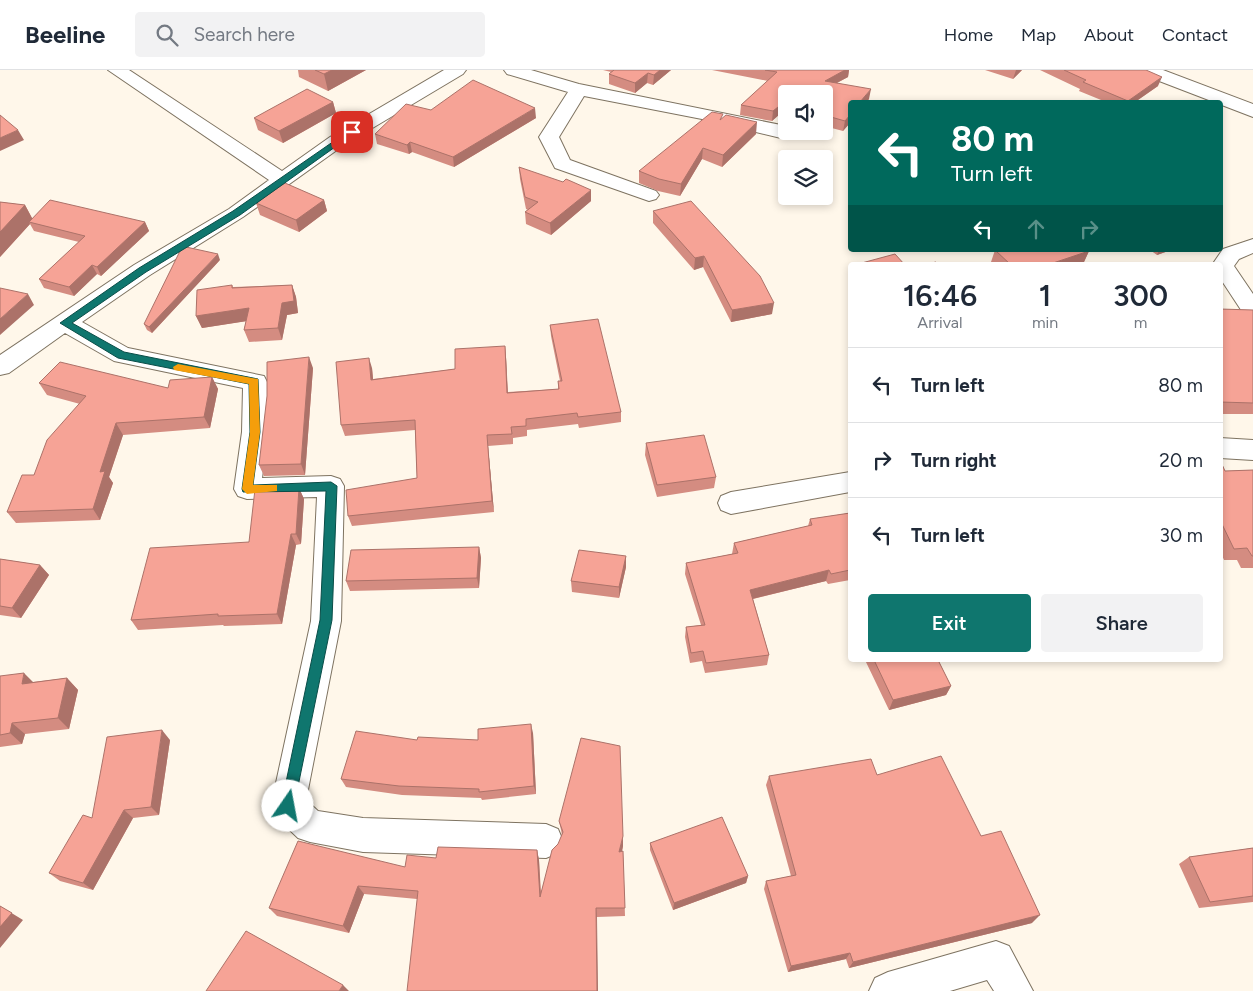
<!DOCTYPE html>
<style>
body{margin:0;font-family:Figtree,sans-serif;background:#f2f2f3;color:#1f2937;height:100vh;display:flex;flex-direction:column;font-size:19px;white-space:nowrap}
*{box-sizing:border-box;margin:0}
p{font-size:16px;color:#747a83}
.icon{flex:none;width:28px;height:28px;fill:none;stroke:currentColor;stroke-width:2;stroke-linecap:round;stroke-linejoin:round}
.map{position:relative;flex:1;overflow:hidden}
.sheet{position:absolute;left:848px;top:192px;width:375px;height:400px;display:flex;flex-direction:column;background:#fff;border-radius:5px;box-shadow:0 2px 8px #0003}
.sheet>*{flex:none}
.guide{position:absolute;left:848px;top:30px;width:375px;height:152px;border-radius:5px;box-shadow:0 2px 8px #0003;background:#00695c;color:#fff;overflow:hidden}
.fabs{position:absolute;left:778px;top:15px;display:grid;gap:10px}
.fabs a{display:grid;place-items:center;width:55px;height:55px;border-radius:5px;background:#fff;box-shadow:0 2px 8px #0003;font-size:25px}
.pin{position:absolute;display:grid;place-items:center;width:42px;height:42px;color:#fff;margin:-21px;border-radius:10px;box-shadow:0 2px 8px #0006}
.me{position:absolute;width:55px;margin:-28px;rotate:12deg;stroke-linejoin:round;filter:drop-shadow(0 0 4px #0008)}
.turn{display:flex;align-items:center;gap:18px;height:105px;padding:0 20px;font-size:22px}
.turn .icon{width:65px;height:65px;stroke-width:2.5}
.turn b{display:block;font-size:35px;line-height:42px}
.lanes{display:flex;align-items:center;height:48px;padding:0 20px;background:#0003;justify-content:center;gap:25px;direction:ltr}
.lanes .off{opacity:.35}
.eta{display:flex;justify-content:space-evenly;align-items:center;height:85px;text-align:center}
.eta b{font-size:30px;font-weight:600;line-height:35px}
.button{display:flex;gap:10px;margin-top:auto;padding:10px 20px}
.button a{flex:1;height:58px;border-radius:5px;background:#0f766e;color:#fff;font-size:20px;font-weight:600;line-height:58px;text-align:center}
.button a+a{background:#f2f2f3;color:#1f2937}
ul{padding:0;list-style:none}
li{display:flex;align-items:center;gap:15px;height:75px;padding:0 20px;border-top:1px solid #e0e1e3}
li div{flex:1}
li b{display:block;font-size:19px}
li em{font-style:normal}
header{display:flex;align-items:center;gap:30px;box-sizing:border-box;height:70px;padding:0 25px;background:#fff;border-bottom:1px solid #e0e1e3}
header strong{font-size:24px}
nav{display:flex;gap:28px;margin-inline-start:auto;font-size:18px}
.search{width:350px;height:45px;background:#f2f2f3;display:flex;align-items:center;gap:12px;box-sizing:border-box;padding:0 18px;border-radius:5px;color:#747a83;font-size:19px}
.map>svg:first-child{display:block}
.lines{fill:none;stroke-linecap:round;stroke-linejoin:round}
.street-casing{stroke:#7e7361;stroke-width:2}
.street{fill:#fff;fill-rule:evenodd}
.wall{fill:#d48c81}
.shaded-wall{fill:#ac7269}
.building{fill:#f6a396;stroke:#ac7269}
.route{fill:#0f766e;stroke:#0a4d48}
.slow{fill:#f59e0b}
</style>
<header>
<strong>Beeline</strong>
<div class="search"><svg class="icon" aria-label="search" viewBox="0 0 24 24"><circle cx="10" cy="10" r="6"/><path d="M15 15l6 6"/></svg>Search here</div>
<nav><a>Home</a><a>Map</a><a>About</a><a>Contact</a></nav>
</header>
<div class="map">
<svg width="1253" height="921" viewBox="0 0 1253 921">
<rect width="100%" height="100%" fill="#fff7ea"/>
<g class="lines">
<!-- street casing -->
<g class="street-casing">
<path id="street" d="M108,0H129L282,101L330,67L444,0H466L463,4L344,75L243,147L150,205L82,252L128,278L264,306L267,312L268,362L262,408L331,406L340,409L344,416L341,551L306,730L318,741L363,748L546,754L558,759L563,771L558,783L546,788L363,782L310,772L298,768L276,747L271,736L311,551L317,427L247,429L238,426L234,419L242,362L243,318L114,291L65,263L9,303L0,305V285L134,195L229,139L269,110Z
M504,0H531L579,14L786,56V61H802L800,65L781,68L702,49L584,26L559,67L570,90L656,121L659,125L656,129L649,131L555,98L539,67L568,22L507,4Z
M1138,0H1163L1253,34V47L1141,4Z
M1253,169V183L1239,189L1234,196L1253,224V249L1245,246L1220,208V195H1212L1223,179Z
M1220,368L1253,370V390L1220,388Z
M850,402V422L731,444L721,440L718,433L721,426L731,422Z
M996,871L1009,876L1033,921H994L987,910L950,921H869L875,908L888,902Z"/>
</g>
<!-- street -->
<use href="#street" class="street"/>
</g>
<!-- wall -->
<path class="wall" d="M298,0H366L328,21L299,7Z
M603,0H671L653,15L647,13L635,23L609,14V4L611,2Z
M712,0H849L848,7L837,13L869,29L843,61L824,56V24H786V45L781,43L772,51L740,45L741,35L768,11Z
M985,0H1022L1013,9Z
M1040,0H1146L1158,16L1135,32H1106L1079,21L1080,19Z
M333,32L336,43L283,73L258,60L254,48Z
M431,40L536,48L454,97L412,82L409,84L377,74L375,64Z
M723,48L756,64L722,97L702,89L680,126L658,121L639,113V101Z
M519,97L591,131L551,165L526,154L525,142L528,140L526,139L520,109Z
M324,130L327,141L299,162L260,145L256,133Z
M0,132L25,135L32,148L145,152L149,161L101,206L97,204L74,226L44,218L39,209L79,172L34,161L30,154L0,187Z
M653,141L772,244L731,252L703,197L694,200L653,153Z
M995,180L1089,181L1084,192L1077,195H994L991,192Z
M1150,180H1171L1157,185Z
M220,190L152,263L147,260L144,254Z
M232,215L233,217L292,215L296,227L298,243L287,245L282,270L249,272L244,260L246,251L202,258L196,246Z
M1220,239L1253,240V344H1220Z
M550,255L621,342V352L579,358L578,354L527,360V366L513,368V374L488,376L494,442L352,456L348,446L417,408L415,360L345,366L341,355L372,298L373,309L455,299L505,276L506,287L508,322L558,319V311H560L551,266Z
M313,298L305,405L264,406L259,395Z
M212,307L218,319L210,358L123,365L109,407L113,413L100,450L16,453L7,442L34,405L80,334L47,325L39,313L168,318Z
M646,373L716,407L714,418L657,427L645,385Z
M1220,390L1225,401L1253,400V498H1241L1237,490H1224L1220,481Z
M299,418L304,429L301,474L296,475L282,554L224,556L223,555L138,560L131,550L249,472Z
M850,443V510L828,514L826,511L753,529L769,585L767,595L705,603L702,591L690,593L685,567L686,557L701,555L685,504L686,493L732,484L734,473L808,456L810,449Z
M479,477L481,488L479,518L350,521L346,511Z
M626,486V497L619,528L572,522L571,511Z
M0,489L40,495L49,505L21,548L0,545Z
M865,590H938L951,616L946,625L889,640Z
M0,606L33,612L67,608L78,620L69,659L25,664L22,674L0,677Z
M533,663L536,724L482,730L481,728L402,725L346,717L341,709L417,670H478Z
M170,670L159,745L133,748L93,820L60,811L49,803L92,748Z
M877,705L981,766L1032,853L849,898L846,889L788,902L764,819L766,811L791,806L766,715L769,706Z
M559,751L623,776L622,781H623L625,846L597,847L417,829L364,824L349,863L277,846L269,838L436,788L537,780L539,790L541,822L562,765L561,760Z
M650,773L748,806L746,813L673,840L650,780Z
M1253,778V832L1199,838L1179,794L1189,787Z"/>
<!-- shaded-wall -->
<path class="shaded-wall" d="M332,0H366L328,21L324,4Z
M660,0H671L653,15L654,5Z
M845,0H849L848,7L823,20L825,11Z
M1016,0H1022L1013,9Z
M648,3L647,13L635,23V13Z
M1162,7L1158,16L1135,32H1127L1128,31Z
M871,19L869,29L866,32H860Z
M333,32L336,43L283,73L279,61Z
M783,33L781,43L772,51L773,41Z
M535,38L536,48L454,97L453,87Z
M850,45V53L843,61L845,51Z
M757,52L756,64L722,97L723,85Z
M18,60L24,70L0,81V68Z
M410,72L412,82L409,84L407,75Z
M703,78L702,89L680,126L681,114Z
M591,120V131L551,165L550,153Z
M324,130L327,141L299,162L296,150Z
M25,135L33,150L29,152L30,154L0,187V162Z
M145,152L149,161L101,206L97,197Z
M1159,180H1171L1157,185Z
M1089,181L1084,192L1077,195H1047Z
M218,184L220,190L152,263L149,257Z
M704,186L703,197L694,200L695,188Z
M92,195L97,204L74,226L69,217Z
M292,215L296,227L298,243L287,245L282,270L278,258L282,233Z
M28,224L34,235L0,265V249Z
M774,233L772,244L731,252L732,240Z
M249,238L254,250L202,258L196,246Z
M505,276L506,287L508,333L507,323Z
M309,287L313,298L305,405L301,394Z
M369,288L372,298L374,320L371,310Z
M212,307L218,319L210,358L204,347Z
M116,353L123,365L109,407L113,413L100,450L93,439L100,402Z
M487,365L494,442L492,431Z
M299,418L304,429L301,474L296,464Z
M291,464L296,475L282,554L277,544Z
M479,477L481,488L479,518L477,508Z
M626,486V497L619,528V517Z
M40,495L49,505L21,548L12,538Z
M829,500L826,511L748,530L750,520Z
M24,603L36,615L22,614Z
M67,608L78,620L69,659L58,648Z
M951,616L946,625L889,640L893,630Z
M12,653L25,664L22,674L10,663Z
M531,654L533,663L536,724L534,716Z
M162,660L170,670L159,745L151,737Z
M124,740L133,748L93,820L83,813Z
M623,766V776L620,791L619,782Z
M537,780L539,790L541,835L540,827Z
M748,806L746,813L673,840L674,833Z
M358,816L364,824L349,863L343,856Z
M0,836L23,850L0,878Z
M596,838L597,847L598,921H597Z
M1040,845L1032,853L849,898L853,892Z
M850,883L846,889L788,902L791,896Z
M343,915L349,921H339Z"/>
<!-- building -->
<path class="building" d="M315,0H332L324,4Z
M614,0H660L654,5L648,3L635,13L609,4Z
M765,0H845L825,11L871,19L860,32H850V45L845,51L824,45V24H786V34L783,33L773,41L741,35L777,2Z
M1064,0H1146L1162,7L1128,31L1083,12L1086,10Z
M473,10L535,38L453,87L410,72L407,75L375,64L406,34L431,40Z
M307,19L333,32L279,61L254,48Z
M712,42L723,44L720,50L726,45L757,52L723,85L703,78L681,114L659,109L639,101Z
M0,45L18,60L0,68Z
M519,97L563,112L566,109L591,120L550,153L525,142L538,132L525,127Z
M285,113L324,130L296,150L256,133Z
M50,130L145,152L97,197L92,195L69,217L39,209L85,166L29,152Z
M691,131L760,206L774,233L732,240L704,186L695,188L653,141Z
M0,132L25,135L0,162Z
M186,177L218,184L149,257L144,254L180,181Z
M995,180H1088L1089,181L1047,195H1011Z
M895,184L905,195H859L858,194Z
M936,192L939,195H922Z
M1180,193L1182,195H1158Z
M232,215V218L292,215L294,231L282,233L278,258L244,260L249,238L196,246L197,220Z
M0,218L28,224L0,249Z
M1220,239L1253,240V333L1220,332Z
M598,249L621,342L578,347L577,343L526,349V356L511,357L512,364L487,365L492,431L348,446L346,420L417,408L415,350L341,355L336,292L369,288L371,310L455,299V279L505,276L507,323L559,319L558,311H562L550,255Z
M309,287L301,394L259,395L267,326V292Z
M60,292L168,318L170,310L212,307L204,347L116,353L100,402L105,401L93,439L7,442L22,405H34L47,370L86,326L39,313Z
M704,365L716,407L657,415L646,373Z
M1220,390L1225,401L1253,400V486H1252L1247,478L1234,479L1220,450Z
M299,418L296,464H291L277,544L218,546V544L131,550L150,478L249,472L255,419Z
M850,443V500L831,504L829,500L750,520L769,585L706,593L703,581L691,583L686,557L705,555L686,493L738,483L734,473L812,455L810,449Z
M479,477L477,508L346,511L351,480Z
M579,480L626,486L619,517L571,511Z
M0,489L40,495L12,538L0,536Z
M874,590H938L951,616L893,630Z
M24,603L22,614L67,608L58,648L12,653L10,663L0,665V606Z
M531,654L534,716L479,722V719L399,716L341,709L356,661L417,670L418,667L478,670V659Z
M162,660L151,737L124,740L83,813L49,803L83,745L92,748L107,667Z
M581,668L620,676L623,766L619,782L623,781L625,838H596L597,921H407L418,821L358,816L343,856L269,838L298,771L405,797L407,785L436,788L438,777L537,780L540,827L552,780L558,774L563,762L559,751Z
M941,686L981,766L1001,761L1040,845L853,892L850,883L791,896L766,811L796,805L769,706L871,689L877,705Z
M722,747L748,806L674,833L650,773Z
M1253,778V826L1210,832L1189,787Z
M0,836L12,843L0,857Z
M246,861L343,915L339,921H206Z"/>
<!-- route -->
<path class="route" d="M350,60L356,62L240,145L146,202L72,253L124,282L258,309L260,362L253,415L331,412L337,416L332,550L294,736L292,741L288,743L283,741L281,736L320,550L326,421L243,422L242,419L250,362L249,314L118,288L60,253L139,198L233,141Z"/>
<!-- slow -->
<path class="slow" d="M178,294L258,309L260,362L253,415H277V421L247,424L242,419L250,362L249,314L174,300L173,297Z"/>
</svg>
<div class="fabs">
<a><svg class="icon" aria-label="sound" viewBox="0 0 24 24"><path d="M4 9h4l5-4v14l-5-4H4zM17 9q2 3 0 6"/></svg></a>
<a><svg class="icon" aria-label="layers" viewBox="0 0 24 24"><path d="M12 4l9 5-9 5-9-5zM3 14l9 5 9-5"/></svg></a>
</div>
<div class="pin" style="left:352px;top:62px;background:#d93025"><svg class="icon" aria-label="arrive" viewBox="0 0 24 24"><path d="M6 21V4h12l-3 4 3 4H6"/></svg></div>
<svg class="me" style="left:288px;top:736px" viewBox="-20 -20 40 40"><circle r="19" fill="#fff"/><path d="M0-13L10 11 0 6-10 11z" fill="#0f766e"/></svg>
<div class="guide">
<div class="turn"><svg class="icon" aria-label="left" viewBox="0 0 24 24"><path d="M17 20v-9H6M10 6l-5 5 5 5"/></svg><div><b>80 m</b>Turn left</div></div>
<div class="lanes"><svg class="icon" aria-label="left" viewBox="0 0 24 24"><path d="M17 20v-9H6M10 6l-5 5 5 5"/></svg><svg class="icon off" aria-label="ahead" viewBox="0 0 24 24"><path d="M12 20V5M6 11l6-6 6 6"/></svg><svg class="icon off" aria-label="right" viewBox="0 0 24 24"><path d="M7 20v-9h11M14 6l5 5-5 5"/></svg></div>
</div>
<section class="sheet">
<div class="eta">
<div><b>16:46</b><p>Arrival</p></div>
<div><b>1</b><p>min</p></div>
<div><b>300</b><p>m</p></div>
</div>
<ul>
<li><svg class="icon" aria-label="left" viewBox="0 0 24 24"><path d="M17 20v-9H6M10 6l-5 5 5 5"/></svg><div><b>Turn left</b></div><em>80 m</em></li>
<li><svg class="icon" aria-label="right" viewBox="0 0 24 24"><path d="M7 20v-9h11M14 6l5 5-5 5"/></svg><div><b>Turn right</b></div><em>20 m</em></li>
<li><svg class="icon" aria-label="left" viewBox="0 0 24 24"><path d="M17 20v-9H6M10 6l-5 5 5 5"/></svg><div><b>Turn left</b></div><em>30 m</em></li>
</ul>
<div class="button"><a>Exit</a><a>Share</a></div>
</section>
</div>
